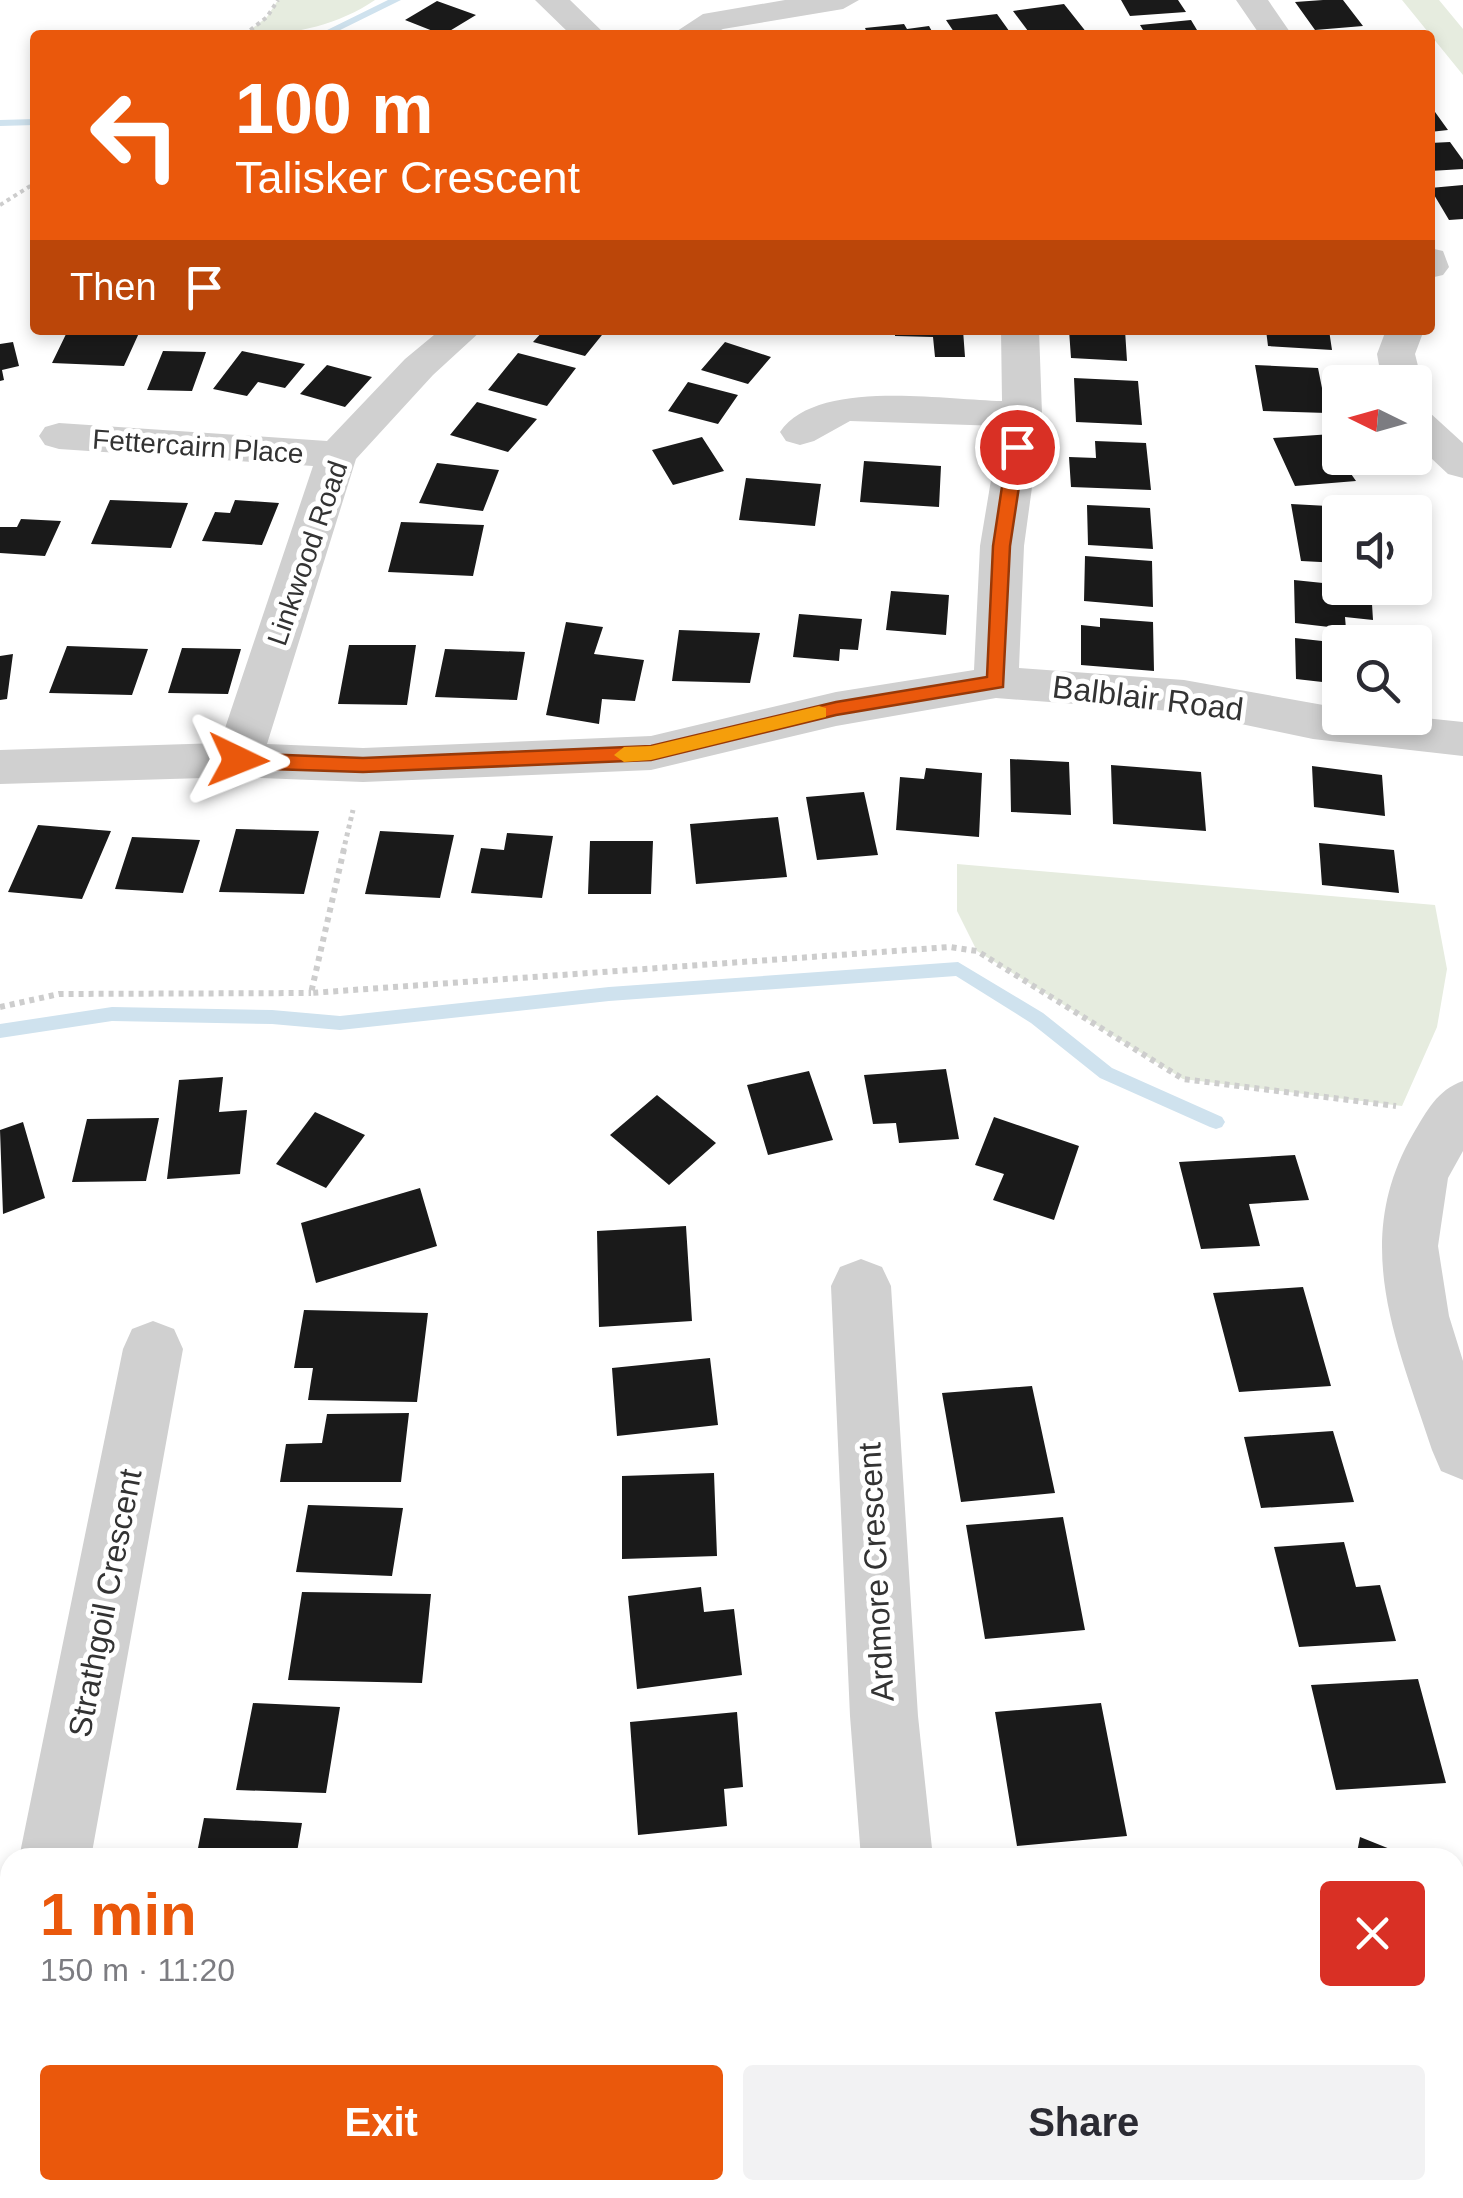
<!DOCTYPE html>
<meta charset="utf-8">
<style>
body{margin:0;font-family:Helvetica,sans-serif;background:#f2f2f3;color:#2b2b33;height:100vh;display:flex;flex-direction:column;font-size:38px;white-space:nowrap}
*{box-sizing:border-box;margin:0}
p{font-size:32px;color:#7c7c81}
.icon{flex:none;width:55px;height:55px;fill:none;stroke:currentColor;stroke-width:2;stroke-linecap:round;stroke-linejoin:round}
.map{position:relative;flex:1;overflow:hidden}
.details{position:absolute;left:0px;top:1848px;width:1465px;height:352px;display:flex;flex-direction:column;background:#fff;border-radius:30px 30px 0 0;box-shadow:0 5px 15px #0003}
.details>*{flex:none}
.top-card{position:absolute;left:30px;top:30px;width:1405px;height:305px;border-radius:10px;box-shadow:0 5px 15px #0003;background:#ea580c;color:#fff;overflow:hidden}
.needle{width:65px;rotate:275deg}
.controls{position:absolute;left:1322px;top:365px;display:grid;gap:20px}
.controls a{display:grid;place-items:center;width:110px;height:110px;border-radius:10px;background:#fff;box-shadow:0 5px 15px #0003;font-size:50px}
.pin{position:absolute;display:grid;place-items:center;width:85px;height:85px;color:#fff;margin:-42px;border:5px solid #fff;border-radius:50%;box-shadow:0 2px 10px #0007}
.me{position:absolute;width:110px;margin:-55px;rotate:92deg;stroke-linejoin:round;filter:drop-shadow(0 0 8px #0008)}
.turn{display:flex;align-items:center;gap:35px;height:210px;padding:0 40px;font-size:45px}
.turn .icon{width:130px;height:130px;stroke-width:2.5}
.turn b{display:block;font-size:70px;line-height:85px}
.then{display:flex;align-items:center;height:95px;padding:0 40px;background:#0003;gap:20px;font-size:38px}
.round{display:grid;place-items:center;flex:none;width:105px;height:105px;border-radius:10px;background:#f2f2f3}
.headline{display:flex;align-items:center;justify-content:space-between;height:170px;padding:0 40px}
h1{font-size:60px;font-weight:600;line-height:75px;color:#ea580c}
.cta{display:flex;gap:20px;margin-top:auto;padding:20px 40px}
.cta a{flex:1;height:115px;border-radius:10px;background:#ea580c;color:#fff;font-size:40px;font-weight:600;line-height:115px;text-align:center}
.cta a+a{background:#f2f2f3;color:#2b2b33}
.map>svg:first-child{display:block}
.green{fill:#e6ecdf}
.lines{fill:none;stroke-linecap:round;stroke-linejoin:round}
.stream{fill:#cfe2ee;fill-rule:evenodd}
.building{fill:#1a1a1a}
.path-far2{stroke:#cdcdcd;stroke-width:4;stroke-dasharray:4 4;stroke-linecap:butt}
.path-far1{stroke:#cdcdcd;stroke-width:5;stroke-dasharray:4 4;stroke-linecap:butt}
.path{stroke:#cdcdcd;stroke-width:6;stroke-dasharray:5 5;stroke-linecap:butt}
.street{fill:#d0d0d0;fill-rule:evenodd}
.route{fill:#ea580c;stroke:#983908;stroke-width:2.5}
.slow{fill:#f59e0b}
.labels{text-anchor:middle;stroke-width:10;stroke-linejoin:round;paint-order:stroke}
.far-street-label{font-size:28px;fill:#333;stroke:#fff}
.street-label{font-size:32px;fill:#333;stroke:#fff}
</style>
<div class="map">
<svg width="1463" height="2198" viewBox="0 0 1463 2198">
<rect width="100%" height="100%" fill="#fff"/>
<!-- green -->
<path class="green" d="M278,0H375C335,27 290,35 244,35L267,17Z
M1402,0H1439L1463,29V75Z
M957,864L1435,905L1447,969L1437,1027L1402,1106L1183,1079L977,951L957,911Z"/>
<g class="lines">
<!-- stream -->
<path class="stream" d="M388,0H401L330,35H317Z
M35,119V125L0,126V120Z
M958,962L1043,1013L1112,1068L1222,1117L1225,1122L1222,1127L1216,1129L1210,1127L1100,1078L1031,1023L956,976L609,1001L340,1030L272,1024L112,1021L0,1038V1024L112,1007L272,1010L340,1016L609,987Z"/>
</g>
<!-- building -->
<path class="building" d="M1121,0H1178L1186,12L1130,16Z
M1323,0H1343L1363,26L1315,30L1295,2Z
M437,1L476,15L443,35L405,20Z
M1064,4L1087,33L1031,35L1013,11Z
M997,14L1012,35H956L946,20Z
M1191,20L1200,35H1146L1140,25Z
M904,24L907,29L929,26L934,35H868L865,28Z
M1430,105L1448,130L1430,132Z
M1450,142L1463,160V169L1430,171V143Z
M1463,185V219L1449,220L1430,188Z
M68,330L139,333L124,366L52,363Z
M544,330H606L585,356L533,342Z
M895,330H963L965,357H935L933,337L895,336Z
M1069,330H1125L1127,361L1071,358Z
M1266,330H1329L1332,350L1268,346Z
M13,342L19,366L2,370L4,380L0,381V344Z
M725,342L771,357L748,384L701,370Z
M163,351L206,352L192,391L147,390Z
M242,351L305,364L285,388L258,382L247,396L213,389Z
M518,353L576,368L547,406L488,390Z
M327,365L372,377L345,407L300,394Z
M1255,365L1318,368L1327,413L1263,411Z
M1074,378L1138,381L1142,425L1076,422Z
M688,382L738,395L718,424L668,411Z
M477,402L537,419L508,452L450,435Z
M1332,434L1340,458L1356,481L1295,486L1273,438Z
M702,437L724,471L673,485L652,450Z
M1095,441L1146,443L1151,490L1071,487L1069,457L1096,458Z
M864,461L941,466L939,507L860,502Z
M437,463L499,470L483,511L419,503Z
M746,478L821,484L815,526L739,520Z
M110,500L188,503L171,548L91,544Z
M235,500L279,503L262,545L202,541L215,512L230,513Z
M1291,504L1365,508L1366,512H1340V563L1301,561Z
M1087,505L1150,508L1153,549L1088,545Z
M21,519L61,521L45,556L0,553V527H17Z
M401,522L484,525L473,576L388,572Z
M1085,556L1152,561L1153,607L1084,601Z
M1294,580L1371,588L1373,620L1345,617L1346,629L1295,623Z
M891,591L949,595L946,635L886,630Z
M799,614L862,619L858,650L840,649L839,661L793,657Z
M1100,618L1153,622L1154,671L1081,665V625L1100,627Z
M566,622L603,627L594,654L644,660L635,701L602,699L599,724L546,715Z
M679,630L760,633L750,683L672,681Z
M1295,638L1340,643V684L1296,679Z
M349,645H416L407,705L338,704Z
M67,646L148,649L132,695L49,693Z
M182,648L241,649L228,694L168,693Z
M445,649L525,652L517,700L435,697Z
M13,654L7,699L0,700V656Z
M1010,759L1069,762L1071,815L1011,812Z
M1111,765L1201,772L1206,831L1113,824Z
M1312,766L1382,775L1385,816L1314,807Z
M926,768L982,773L979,837L896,830L900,777L924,779Z
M864,792L878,855L817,860L806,797Z
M778,817L787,877L696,884L690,824Z
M38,825L111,831L82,899L8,892Z
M236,829L319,831L304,894L219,892Z
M380,831L454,835L440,898L365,894Z
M507,833L553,836L542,898L471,893L481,848L504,850Z
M132,837L200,840L183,893L115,889Z
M590,841H653L651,894H588Z
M1319,843L1394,850L1399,893L1322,885Z
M946,1069L959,1139L899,1143L896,1123L873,1124L864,1075Z
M809,1071L833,1140L768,1155L747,1085Z
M223,1077L219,1112L247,1110L240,1174L167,1179L179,1080Z
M657,1095L716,1143L669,1185L610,1135Z
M315,1112L365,1135L326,1188L276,1164Z
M994,1117L1079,1146L1054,1220L993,1200L1004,1174L975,1165Z
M159,1118L146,1181L72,1182L87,1119Z
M23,1122L45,1198L3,1214L0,1130Z
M1295,1155L1309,1200L1249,1204L1260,1246L1201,1249L1179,1162Z
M420,1188L437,1246L316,1283L301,1223Z
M686,1226L692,1321L599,1327L597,1231Z
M1303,1287L1331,1386L1239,1392L1213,1293Z
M304,1310L428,1313L417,1402L308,1400L313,1368H294Z
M710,1358L718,1425L617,1436L612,1368Z
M1032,1386L1055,1493L961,1502L942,1393Z
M409,1413L401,1482H280L286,1444L322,1443L327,1414Z
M1333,1431L1354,1502L1261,1508L1244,1437Z
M714,1473L717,1556L622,1559V1476Z
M308,1505L403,1508L392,1576L296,1572Z
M1063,1517L1085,1630L985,1639L966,1525Z
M1344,1542L1356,1587L1380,1585L1396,1641L1299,1647L1274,1547Z
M701,1587L704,1612L734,1609L742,1675L637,1689L628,1596Z
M302,1592L431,1594L422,1683L288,1680Z
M1418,1679L1446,1783L1336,1790L1311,1685Z
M253,1703L340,1707L326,1793L236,1790Z
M1101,1703L1127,1836L1017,1846L995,1712Z
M737,1712L743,1787L724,1789L727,1826L638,1835L630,1722Z
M204,1818L302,1823L296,1858H196Z
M1360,1837L1410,1857V1858H1356Z
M70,2190H164L163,2198H69Z"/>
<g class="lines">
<!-- path-far2 -->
<path class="path-far2" d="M244,35L267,17L278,0
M0,205L35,183"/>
<!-- path-far1 -->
<path class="path-far1" d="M343,852L353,810"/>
<!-- path -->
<path class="path" d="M344,849L311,993L950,947L977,951L1183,1079L1396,1106
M0,1007L59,994L311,993"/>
<!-- street -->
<path class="street" d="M535,0H570L606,35H571Z
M785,0H859L843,9L723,29L711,35H671L703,14Z
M1236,0H1268L1292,35H1260Z
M1430,248L1443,251L1449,267L1443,275L1430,278Z
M440,330H482L433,375L356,459L267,744L363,748L651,736L836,692L974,670L980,546L1000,426L850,421L814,441L800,445L786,441L780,432C816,378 944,400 1002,401L1001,330H1039L1042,414L1024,546L1019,668L1184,680L1340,708V718L1415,717L1463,722V756L1313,739L1184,712L996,698L836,726L651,770L363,782L238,777L0,784V750L220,743L313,466L59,449L45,445L39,436L45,427L59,423L327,441L405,359Z
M1386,330H1424L1415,354L1422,382L1416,390L1415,382H1382L1377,354Z
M1415,409L1429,412L1463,443V478L1448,474L1415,443Z
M1463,1081V1151L1448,1178L1438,1246L1449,1316L1463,1361V1480L1441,1471L1432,1450C1397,1342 1350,1243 1413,1134C1427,1111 1437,1090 1463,1081Z
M861,1259L882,1267L891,1286L918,1716L933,1858H861L850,1716L831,1286L840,1267Z
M153,1321L174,1329L183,1349L91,1858H19L123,1349L132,1329Z
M10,1994V2105L0,2109V1999Z
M890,2190H968L969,2198H891Z"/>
</g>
<!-- route -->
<path class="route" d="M1017,442L1025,447L1010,546L1003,687L836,715L651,760L363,772L238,768L229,760L238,753L363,758L651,746L836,702L987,677L993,546L1008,447Z"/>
<!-- slow -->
<path class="slow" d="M819,706L826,708V717L651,760L624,762L614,755L624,747L651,746Z"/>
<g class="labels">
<!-- far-street labels -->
<g class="far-street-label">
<text transform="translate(198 446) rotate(4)" y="10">Fettercairn Place</text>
<text transform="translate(307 553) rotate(-71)" y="10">Linkwood Road</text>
</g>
<!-- street labels -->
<g class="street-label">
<text transform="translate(1148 698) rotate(7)" y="11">Balblair Road</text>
<text transform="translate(876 1572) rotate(-93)" y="11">Ardmore Crescent</text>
<text transform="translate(105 1603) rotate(-79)" y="11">Strathgoil Crescent</text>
</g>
</g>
</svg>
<div class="controls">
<a><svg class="needle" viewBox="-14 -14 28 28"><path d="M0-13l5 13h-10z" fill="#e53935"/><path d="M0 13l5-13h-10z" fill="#7c7c81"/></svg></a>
<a><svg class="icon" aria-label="sound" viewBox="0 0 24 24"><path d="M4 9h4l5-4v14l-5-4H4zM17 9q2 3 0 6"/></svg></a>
<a><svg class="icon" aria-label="search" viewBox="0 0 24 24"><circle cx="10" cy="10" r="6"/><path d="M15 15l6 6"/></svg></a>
</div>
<div class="pin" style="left:1017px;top:447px;background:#d93025"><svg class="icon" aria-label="arrive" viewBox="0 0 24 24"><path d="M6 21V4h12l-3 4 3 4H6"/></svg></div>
<svg class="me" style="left:238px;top:760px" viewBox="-20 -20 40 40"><path d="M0-17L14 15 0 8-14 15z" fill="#ea580c" stroke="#fff" stroke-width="4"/></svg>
<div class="top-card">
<div class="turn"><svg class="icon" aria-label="left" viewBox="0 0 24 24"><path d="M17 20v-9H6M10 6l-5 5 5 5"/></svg><div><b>100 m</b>Talisker Crescent</div></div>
<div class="then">Then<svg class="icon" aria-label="arrive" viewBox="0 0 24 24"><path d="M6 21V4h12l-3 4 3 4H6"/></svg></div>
</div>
<section class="details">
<div class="headline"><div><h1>1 min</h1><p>150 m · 11:20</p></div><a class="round" style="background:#d93025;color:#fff"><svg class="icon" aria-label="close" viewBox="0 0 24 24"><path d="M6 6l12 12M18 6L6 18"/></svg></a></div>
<div class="cta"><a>Exit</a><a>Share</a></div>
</section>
</div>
